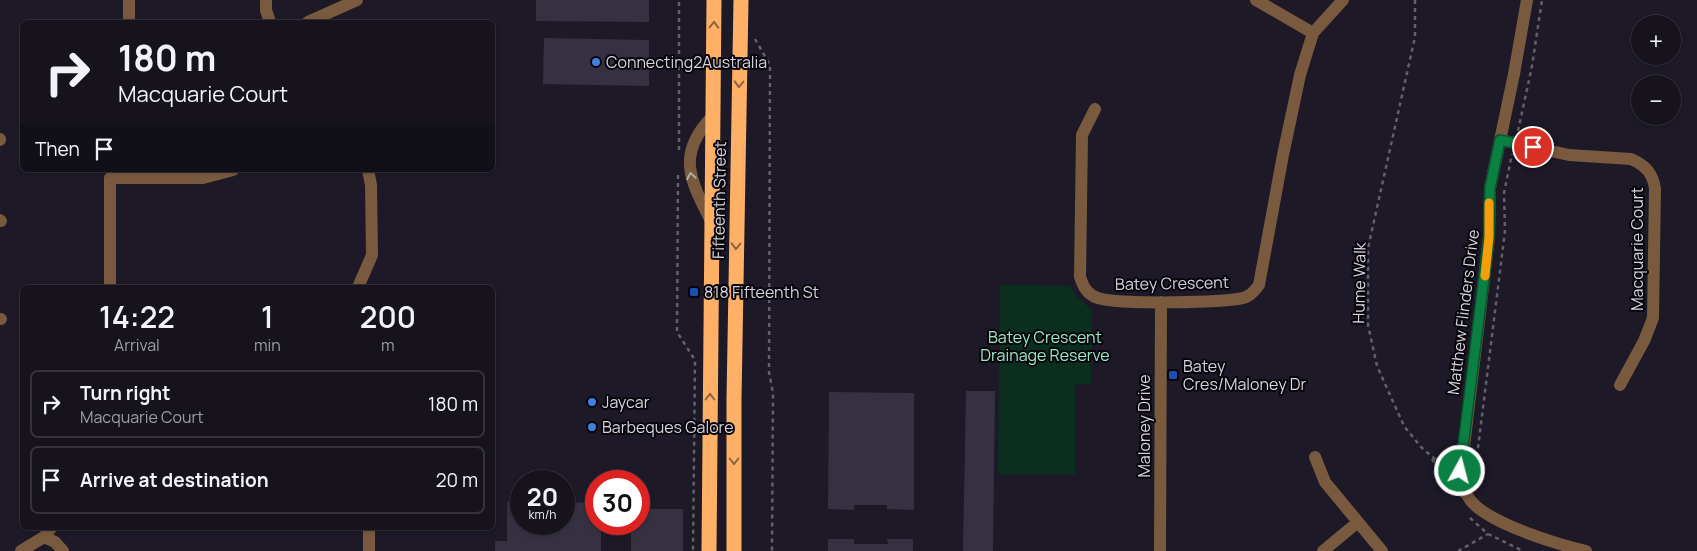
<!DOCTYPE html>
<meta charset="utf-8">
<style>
body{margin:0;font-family:Manrope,sans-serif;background:#1f1c26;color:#f1f3f6;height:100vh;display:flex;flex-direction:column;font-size:19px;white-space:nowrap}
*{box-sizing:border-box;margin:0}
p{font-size:16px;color:#9e9ea4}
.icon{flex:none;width:28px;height:28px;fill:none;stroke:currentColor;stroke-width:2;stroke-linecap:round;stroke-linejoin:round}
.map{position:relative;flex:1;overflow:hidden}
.panel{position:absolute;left:20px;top:285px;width:475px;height:245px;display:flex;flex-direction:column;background:#16131d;border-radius:8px;box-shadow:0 1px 4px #0004,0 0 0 1px #35323b}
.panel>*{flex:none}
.guide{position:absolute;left:20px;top:20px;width:475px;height:152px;border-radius:8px;box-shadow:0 1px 4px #0004,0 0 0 1px #35323b;background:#16131d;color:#f1f3f6;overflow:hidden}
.controls{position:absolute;left:1631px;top:15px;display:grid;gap:10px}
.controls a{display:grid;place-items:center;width:50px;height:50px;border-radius:50%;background:#16131d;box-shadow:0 1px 4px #0004,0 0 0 1px #35323b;font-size:25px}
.speed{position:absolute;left:510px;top:470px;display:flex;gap:10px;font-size:25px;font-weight:700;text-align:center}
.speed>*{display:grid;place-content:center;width:65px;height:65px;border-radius:50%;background:#16131d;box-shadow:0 1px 4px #0004,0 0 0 1px #35323b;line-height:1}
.speed small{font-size:12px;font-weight:400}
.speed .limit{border:8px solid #d22;background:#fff;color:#111}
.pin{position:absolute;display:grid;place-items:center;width:42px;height:42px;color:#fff;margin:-21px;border:2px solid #fff;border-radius:50%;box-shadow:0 1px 5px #0007}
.me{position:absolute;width:55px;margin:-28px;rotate:7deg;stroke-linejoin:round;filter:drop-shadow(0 0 4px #0008)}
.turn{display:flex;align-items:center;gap:18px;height:105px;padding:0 15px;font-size:22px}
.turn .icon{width:65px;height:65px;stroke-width:2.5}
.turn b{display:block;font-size:35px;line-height:42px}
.then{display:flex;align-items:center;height:48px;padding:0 15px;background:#0003;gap:10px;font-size:19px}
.eta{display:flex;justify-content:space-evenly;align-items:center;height:85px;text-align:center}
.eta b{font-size:30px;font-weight:600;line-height:35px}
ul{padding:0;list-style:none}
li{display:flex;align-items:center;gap:15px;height:68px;margin:0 10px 8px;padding:0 5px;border:2px solid #35323b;border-radius:8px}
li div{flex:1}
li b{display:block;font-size:19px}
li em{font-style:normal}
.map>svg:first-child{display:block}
.green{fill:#0b2f1f}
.building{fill:#363141}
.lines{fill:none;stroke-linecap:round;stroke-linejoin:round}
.path{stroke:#635f6c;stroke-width:2.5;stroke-dasharray:4 4;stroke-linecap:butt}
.minor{stroke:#795a3e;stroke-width:12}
.highway{stroke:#feb066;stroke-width:15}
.oneway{stroke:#8f633d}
.oneway2{stroke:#b5a9a5}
.route-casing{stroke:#07532c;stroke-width:12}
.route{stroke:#0b8043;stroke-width:9}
.slow{stroke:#f59e0b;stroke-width:9}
.shop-dot{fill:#3f7fe0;stroke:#07050b;stroke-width:2}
.transit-dot{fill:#1a4fb4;stroke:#07050b;stroke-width:2}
.labels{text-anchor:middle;stroke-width:4;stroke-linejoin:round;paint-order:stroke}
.poi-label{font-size:16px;fill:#d6d3dd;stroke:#07050b;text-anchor:start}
.street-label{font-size:16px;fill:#d6d3dd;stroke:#07050b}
.park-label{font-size:16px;fill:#99ebc3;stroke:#07050b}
</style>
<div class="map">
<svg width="1697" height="551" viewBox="0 0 1697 551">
<rect width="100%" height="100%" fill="#1d1927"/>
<!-- green -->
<path class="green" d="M1000,285L1070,286L1079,299L1092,310L1091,384L1075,385V474H998Z"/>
<!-- building -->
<path class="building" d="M536,0H649V22L536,21Z
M544,38L649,40V86L543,84Z
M966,391H995L993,551H963Z
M829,392L914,393V510L887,509V505H854V510L828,509Z
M507,502H521V524H564V502L596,503V524H601V551H495V541H507Z
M639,509H683V551H631V524H639Z
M828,539H854V544H888L887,539H913V551H828Z"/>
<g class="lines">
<!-- path -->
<path class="path" d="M1415,0V37L1368,248V325L1377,366L1404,426L1421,447L1450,472
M755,39L770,65L769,372L773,393L772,551
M1518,131L1532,66L1542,0
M679,150V0
M678,175L677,332L695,360L693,551
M1432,459L1449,487
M1474,480L1505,231L1504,193L1512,154
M1470,518L1488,534L1523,551
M1458,551L1488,534"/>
<!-- minor -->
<path class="minor" d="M266,0V10L270,22
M1256,0L1313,33
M1527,0L1514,74L1490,188L1489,237L1460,480C1463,487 1466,495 1471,501C1490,524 1557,544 1586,551
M129,22V0
M308,22L357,0
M1095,109L1082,135L1080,277C1083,285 1085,291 1093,296C1110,306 1214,302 1238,299C1248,298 1253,293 1259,285L1283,155L1300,75L1313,33L1343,0
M0,139V140
M1501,140L1569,155L1631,159C1645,165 1653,173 1655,189L1653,318L1644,341L1620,385
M0,220L1,221
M711,221C690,180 676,154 712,117
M359,285L372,255L371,185L368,170
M110,288V178H203L233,170
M0,319H1
M1315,457L1325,482L1382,551
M44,537L55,542L63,551
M21,551L44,537L51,528
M369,551V528
M1160,551L1161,302
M1323,551L1358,522"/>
<!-- highway -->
<path class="highway" d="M709,551L714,0
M734,551V399L741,0"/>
</g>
<!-- one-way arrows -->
<defs><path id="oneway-chevron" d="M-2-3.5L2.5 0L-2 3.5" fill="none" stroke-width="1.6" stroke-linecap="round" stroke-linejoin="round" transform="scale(1.25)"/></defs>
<g class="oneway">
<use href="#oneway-chevron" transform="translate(714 25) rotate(-88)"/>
<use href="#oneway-chevron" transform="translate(739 84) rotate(91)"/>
<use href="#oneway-chevron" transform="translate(736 246) rotate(91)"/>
<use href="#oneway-chevron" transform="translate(710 397) rotate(-90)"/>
<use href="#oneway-chevron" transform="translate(734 461) rotate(90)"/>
</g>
<use class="oneway2" href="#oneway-chevron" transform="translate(691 176) rotate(-100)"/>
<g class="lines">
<!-- route casing -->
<g class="route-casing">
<path id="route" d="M1460,471L1489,237L1490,188L1500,140L1533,147"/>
</g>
<!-- route -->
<use href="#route" class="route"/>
<!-- slow -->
<path class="slow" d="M1485,276L1489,237V203"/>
</g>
<!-- markers -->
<g class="shop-dot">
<circle cx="596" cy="62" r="5"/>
<circle cx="592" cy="402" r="5"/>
<circle cx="592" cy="427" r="5"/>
</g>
<g class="transit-dot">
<rect x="689" y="287" width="10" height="10" rx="2.5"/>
<rect x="1168" y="370" width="10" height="10" rx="2.5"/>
</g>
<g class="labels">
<!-- poi labels -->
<g class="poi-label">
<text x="606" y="68">Connecting2Australia</text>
<text x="704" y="298">818 Fifteenth St</text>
<text x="1183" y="372">Batey<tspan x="1183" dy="18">Cres/Maloney Dr</tspan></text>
<text x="602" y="408">Jaycar</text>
<text x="602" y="433">Barbeques Galore</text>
</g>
<!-- street labels -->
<g class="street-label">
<text transform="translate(719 200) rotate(-89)" y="6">Fifteenth Street</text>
<text transform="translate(1637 249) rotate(-90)" y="6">Macquarie Court</text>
<text transform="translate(1172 283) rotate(-1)" y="6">Batey Crescent</text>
<text transform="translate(1359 283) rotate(-89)" y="6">Hume Walk</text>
<text transform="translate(1463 312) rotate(-83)" y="6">Matthew Flinders Drive</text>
<text transform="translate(1144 426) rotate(-90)" y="6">Maloney Drive</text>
</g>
<!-- park labels -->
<g class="park-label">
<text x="1045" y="343">Batey Crescent<tspan x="1045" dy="18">Drainage Reserve</tspan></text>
</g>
</g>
</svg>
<div class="controls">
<a>+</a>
<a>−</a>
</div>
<div class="speed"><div>20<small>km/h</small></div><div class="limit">30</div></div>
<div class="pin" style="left:1533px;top:147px;background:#d93025"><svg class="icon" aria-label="arrive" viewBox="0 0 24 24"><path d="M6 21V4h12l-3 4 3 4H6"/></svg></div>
<svg class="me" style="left:1460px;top:471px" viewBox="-20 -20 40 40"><circle r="17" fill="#0b8043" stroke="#fff" stroke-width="3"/><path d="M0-11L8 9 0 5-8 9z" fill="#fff"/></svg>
<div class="guide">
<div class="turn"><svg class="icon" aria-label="right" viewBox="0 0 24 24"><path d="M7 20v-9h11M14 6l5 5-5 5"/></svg><div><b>180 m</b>Macquarie Court</div></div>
<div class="then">Then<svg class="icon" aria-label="arrive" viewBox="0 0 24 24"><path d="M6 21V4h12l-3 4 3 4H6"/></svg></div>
</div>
<section class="panel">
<div class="eta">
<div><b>14:22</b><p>Arrival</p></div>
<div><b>1</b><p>min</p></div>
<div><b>200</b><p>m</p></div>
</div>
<ul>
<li><svg class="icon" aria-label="right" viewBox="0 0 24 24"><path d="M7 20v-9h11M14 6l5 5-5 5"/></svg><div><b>Turn right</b><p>Macquarie Court</p></div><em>180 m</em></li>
<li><svg class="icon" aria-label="arrive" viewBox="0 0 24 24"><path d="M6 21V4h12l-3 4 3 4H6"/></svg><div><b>Arrive at destination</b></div><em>20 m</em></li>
</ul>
</section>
</div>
